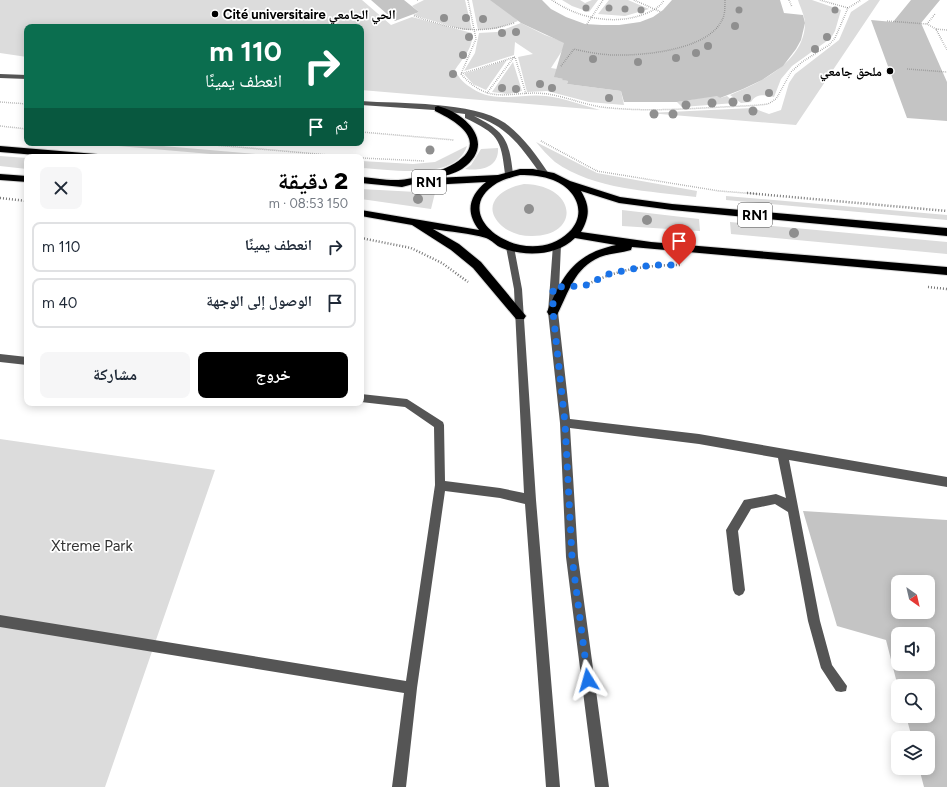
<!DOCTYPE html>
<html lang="ar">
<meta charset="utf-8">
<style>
body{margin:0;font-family:Figtree,"Noto Naskh Arabic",sans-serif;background:#f6f6f7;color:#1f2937;direction:rtl;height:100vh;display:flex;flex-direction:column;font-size:15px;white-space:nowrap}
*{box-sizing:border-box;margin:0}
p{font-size:13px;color:#747a83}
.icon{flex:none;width:22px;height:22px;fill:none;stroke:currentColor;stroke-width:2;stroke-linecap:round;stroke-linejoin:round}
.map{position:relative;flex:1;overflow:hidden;direction:ltr}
.panel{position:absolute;left:24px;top:154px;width:340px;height:252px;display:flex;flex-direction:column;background:#fff;border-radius:8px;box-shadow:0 2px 10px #0003;direction:rtl}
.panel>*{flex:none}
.guide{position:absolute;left:24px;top:24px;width:340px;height:122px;border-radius:8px;box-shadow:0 2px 10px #0003;direction:rtl;background:#0b6e4f;color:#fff;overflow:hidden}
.needle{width:26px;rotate:146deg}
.fabs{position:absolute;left:891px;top:575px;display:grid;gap:8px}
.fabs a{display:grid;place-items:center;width:44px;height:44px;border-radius:8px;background:#fff;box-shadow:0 2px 10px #0003;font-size:20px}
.pin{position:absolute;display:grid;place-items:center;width:34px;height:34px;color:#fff;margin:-41px -17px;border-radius:50% 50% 50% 0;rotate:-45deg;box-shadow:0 0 4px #0007}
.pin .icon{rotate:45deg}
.me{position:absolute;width:44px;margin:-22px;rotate:352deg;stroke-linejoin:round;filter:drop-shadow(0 0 3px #0008)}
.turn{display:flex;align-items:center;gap:14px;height:84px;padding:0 16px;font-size:18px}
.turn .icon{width:52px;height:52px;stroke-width:2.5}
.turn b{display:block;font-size:28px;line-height:34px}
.then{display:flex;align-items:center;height:38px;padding:0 16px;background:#0003;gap:8px;font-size:15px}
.round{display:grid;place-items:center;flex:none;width:42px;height:42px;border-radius:8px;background:#f6f6f7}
.overview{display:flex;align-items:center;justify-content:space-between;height:68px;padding:0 16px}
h1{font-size:24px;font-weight:800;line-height:30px;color:#000}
.cta{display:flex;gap:8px;margin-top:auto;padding:8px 16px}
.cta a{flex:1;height:46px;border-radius:8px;background:#000;color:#fff;font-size:16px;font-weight:800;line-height:46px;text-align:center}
.cta a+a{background:#f6f6f7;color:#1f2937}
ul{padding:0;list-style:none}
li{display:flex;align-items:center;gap:12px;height:50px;margin:0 8px 6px;padding:0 8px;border:2px solid #e0e1e3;border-radius:8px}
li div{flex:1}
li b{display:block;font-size:15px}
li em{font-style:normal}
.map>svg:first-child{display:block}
.green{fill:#dcdcdc}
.building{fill:#c4c4c4;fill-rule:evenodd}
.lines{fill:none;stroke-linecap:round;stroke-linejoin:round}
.highway-casing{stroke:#dbdbdb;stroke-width:2}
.path-far1{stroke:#777;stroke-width:1.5;stroke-dasharray:0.5 1.5;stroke-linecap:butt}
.path{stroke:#777;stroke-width:2.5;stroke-dasharray:1 2;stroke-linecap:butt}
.minor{fill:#555;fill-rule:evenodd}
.highway{fill:#000;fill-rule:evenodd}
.tree{fill:#8f8f8f}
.route{stroke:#1a73e8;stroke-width:7;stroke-dasharray:0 12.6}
.poi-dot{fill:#000;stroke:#fff;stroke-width:1.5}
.labels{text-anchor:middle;stroke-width:3.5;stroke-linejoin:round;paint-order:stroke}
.far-poi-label{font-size:13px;font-weight:bold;fill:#000;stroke:#fff;text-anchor:start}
.shield{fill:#fff;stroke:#4c4c4c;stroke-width:1}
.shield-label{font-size:14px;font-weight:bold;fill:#000}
.park-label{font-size:15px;fill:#333;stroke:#fff}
</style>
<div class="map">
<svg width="947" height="787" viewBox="0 0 947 787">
<rect width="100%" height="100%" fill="#fff"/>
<!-- green -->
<path class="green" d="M0,0H362L391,25L412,17L472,33C474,48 462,59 455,70C459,79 465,84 473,89C497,104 520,93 546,96C564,98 582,105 600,110L361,90V27H27V57L0,53Z
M424,0H465L472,30H464L413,15L419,12L412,6Z
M472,0H496L518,21L496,29L478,30Z
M562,0H580L585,3L592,0H598L589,12L572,6Z
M609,0H628L649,9L625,16L598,14Z
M798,0H812L841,10L835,31L831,38L792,66L781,79L774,97C765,94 755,94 751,102L741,103L730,95C760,83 804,62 805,24C805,16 800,7 798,0Z
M869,0H880L796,125L648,113L753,108L769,114L781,110L789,83L795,74L839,40L851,12Z
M521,23L545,35L567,43L551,68L557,69L555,77L563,79V80L568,81L567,84L621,91L624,105L589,102L547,91L527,92L518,57L533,54L515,42L514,55L464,71L475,53L479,33L497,32Z
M507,60L486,90L473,84L464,74Z
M513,62L522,91L508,94L492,92Z
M717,95L720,98L727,96L735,103L682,107L677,102Z
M536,142L597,173L697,191L696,197C651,191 594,190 555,162C548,156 542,149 536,142Z
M84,143H128L290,157H245Z
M467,146C455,182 391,169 361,168V161L413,164L435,162Z
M498,148C499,168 481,171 465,169L471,165L481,149Z
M0,156L27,158V169L0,166Z
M524,184C578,185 581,237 531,236C521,236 510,233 502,226C479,205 502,188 524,184Z
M361,189L435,193L431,209L361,199Z
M726,196L947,215V220L726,200Z
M622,210L699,219L700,231L622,226Z
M730,222L947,242V254L731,234Z
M0,439L215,470L105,787H0Z"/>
<!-- building -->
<path class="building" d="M371,0H404L419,12L395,21Z
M490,0H542L551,9L566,17L585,24L602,25H619L640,22L653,17L663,10L672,0H780L784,13L803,15L805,23L801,40L796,49L783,66L762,80L743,89L720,98L717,96L677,102H624L621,91L567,84L568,81L562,80L563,79L554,77L564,43L521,23Z
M911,0H940L921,23L947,82V121L907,118L871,20L893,22Z
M803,511L947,520V787H924L919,768H928V738H912L906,716H928V686L898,687L886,640L837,626ZM898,582H928V612H898ZM898,634H928V664H898Z"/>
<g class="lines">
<!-- highway casing -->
<g class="highway-casing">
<path id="highway" d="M438,106C468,114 497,145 462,169C454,174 444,176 435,178L498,175L520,169H533L554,173L570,181L620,197L672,204L947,228V236L672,210L619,203L581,191C590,206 590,216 581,232L651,242L947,267V275L632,247L631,250C621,253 610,253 600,257C574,268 569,292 557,315H549L547,312C563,275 574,254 616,245L575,238C557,256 525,257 502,248C496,246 492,240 486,238C470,233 450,232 433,229L459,244L481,262L526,316L524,319H516L473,268L451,250L412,225L361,216V210L479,230C465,212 469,196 486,182L429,185L426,184L425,181L402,187L361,183V177C375,178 393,182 407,179C456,171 505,144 435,111V107ZM520,175C531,175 543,176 553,180C576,189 588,213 569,232C527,273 443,216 497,183C504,179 513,177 520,175Z
M0,146L96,154L101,157H60L0,152Z
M0,174L27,176V182L0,180Z"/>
</g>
<!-- path-far1 -->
<path class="path-far1" d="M417,0H419
M468,0L476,39L461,74C492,108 510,89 548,94C566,97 583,104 601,107C642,112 682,109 723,107C738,106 753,106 768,104L776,99L791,72L802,62L829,45L835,38L848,8L861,0
M552,0C579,19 616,26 647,13C654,10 660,7 664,0
M634,0L661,12
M789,0L792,7
M820,0L848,8
M414,16C451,28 475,36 514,23
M887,21L927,24L936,29
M587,24L603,0
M927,24L935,14
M947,30L936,29L947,50
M561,66L574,49C586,52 598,54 611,55C640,56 714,51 724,15C725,11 725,5 725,0
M907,69L947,72
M461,74L515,57L526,94
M487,93L514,57
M0,102L27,104
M0,126L27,129
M361,132L454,140
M541,141L597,171L719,191L758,194
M191,143L352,157
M361,158L424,161"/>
<!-- path -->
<path class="path" d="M747,193L947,211
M0,198L27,201
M361,238L411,248L442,263L468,282
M586,285C619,269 645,265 682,265
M928,287L947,289"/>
<!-- minor -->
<path class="minor" d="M0,74L27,75V79L0,78Z
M361,101C400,104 473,101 505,123C523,136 537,156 549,174L545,177L542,176C522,149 509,126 474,116C506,132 509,140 513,174L512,176L509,177L505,174C501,138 498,134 465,118V114L434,110L361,105Z
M557,242L561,245L558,312L570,419L699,434L947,477V487L789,460L820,621L832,665L847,686L846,691L841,692L836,691L821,668L808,621L788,512L775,504L751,509L738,531L745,590L743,594L739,596L735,594L733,590L726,530L744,500L776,494L786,498L778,458L699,444L570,428L578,557L609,787H595L566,557L560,423L548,312L553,245Z
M510,244L514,247L522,289L536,500L560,787H546L525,504L500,498L445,491L417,688L406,787H392L404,693L0,627V615L406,681L435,485L434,427L405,407L361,402V394L407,399L443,422L444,425L445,481L500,488L524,493L514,289L506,247Z
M0,354L27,357V365L0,362Z"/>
<!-- highway -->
<use href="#highway" class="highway"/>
</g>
<!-- trees -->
<g class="tree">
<circle cx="586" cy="8" r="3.5"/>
<circle cx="609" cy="8" r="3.5"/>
<circle cx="625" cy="9" r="3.5"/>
<circle cx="641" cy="10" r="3.5"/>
<circle cx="739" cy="10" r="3.5"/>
<circle cx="835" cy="10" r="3.5"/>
<circle cx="444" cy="18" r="4"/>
<circle cx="466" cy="18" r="4"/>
<circle cx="483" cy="19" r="4"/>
<circle cx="735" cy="26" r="4"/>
<circle cx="516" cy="32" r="4"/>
<circle cx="502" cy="33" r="4"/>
<circle cx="469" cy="37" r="4"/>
<circle cx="827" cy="37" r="4"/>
<circle cx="708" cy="46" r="4"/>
<circle cx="815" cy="49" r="4"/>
<circle cx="696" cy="53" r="4"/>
<circle cx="463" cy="55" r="4"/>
<circle cx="676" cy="58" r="4"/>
<circle cx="593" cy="59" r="4"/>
<circle cx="638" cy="62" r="4"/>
<circle cx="453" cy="74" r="4"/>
<circle cx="540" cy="84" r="4"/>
<circle cx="502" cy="88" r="4"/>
<circle cx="552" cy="88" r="4"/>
<circle cx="516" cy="89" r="4"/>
<circle cx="769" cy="93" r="4"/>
<circle cx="609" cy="98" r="4"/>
<circle cx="747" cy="98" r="4"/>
<circle cx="733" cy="102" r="4.5"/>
<circle cx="712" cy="103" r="4.5"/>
<circle cx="686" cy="105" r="4.5"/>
<circle cx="753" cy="111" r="4.5"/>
<circle cx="654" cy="114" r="4.5"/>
<circle cx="673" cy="114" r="4.5"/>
<circle cx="430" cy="150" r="4.5"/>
<circle cx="418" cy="199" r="5"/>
<circle cx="529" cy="209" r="5"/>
<circle cx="647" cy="220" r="5"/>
<circle cx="794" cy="233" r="5"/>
</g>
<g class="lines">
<!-- route -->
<path class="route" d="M588,680L572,557L565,423L553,312V287L584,286L609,274L651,265H679"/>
</g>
<!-- markers -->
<g class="poi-dot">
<circle cx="215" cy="14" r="4"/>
<circle cx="890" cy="71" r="4"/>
</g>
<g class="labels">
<!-- far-poi labels -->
<g class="far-poi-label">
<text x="223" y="19">Cité universitaire الحي الجامعي</text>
<text x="882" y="76" text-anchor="end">ملحق جامعي</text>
</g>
<!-- shield labels -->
<g class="shield">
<rect x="412" y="170" width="34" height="24" rx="3"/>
<rect x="738" y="203" width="34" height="24" rx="3"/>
</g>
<g class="shield-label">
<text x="429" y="187">RN1</text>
<text x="755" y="220">RN1</text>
</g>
<!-- park labels -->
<g class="park-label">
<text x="92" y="551">Xtreme Park</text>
</g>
</g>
</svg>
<div class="fabs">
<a><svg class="needle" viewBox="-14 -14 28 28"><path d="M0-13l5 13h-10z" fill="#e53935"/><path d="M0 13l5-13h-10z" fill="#747a83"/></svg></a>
<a><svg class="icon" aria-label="sound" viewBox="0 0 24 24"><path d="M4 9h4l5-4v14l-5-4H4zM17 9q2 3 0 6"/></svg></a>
<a><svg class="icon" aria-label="search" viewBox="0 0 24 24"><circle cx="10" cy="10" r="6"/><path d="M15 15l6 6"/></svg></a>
<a><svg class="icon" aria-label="layers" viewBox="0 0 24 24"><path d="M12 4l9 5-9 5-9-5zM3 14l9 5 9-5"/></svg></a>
</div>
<div class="pin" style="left:679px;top:265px;background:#d93025"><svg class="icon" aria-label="arrive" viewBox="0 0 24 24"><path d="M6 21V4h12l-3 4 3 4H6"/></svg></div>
<svg class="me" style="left:588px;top:680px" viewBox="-20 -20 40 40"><path d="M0-17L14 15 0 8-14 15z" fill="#1a73e8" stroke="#fff" stroke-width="4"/></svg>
<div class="guide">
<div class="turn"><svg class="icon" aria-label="right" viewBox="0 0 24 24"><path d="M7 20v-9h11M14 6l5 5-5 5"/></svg><div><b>110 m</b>انعطف يمينًا</div></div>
<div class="then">ثم<svg class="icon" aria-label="arrive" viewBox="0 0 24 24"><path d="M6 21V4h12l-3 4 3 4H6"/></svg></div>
</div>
<section class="panel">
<div class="overview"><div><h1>2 دقيقة</h1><p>150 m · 08:53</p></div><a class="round"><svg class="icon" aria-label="close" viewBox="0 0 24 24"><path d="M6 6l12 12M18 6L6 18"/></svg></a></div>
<ul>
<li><svg class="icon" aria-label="right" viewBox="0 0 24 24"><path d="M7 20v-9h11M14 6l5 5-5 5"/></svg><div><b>انعطف يمينًا</b></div><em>110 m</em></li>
<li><svg class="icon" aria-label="arrive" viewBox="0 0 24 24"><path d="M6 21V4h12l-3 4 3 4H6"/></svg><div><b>الوصول إلى الوجهة</b></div><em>40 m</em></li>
</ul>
<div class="cta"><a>خروج</a><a>مشاركة</a></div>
</section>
</div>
